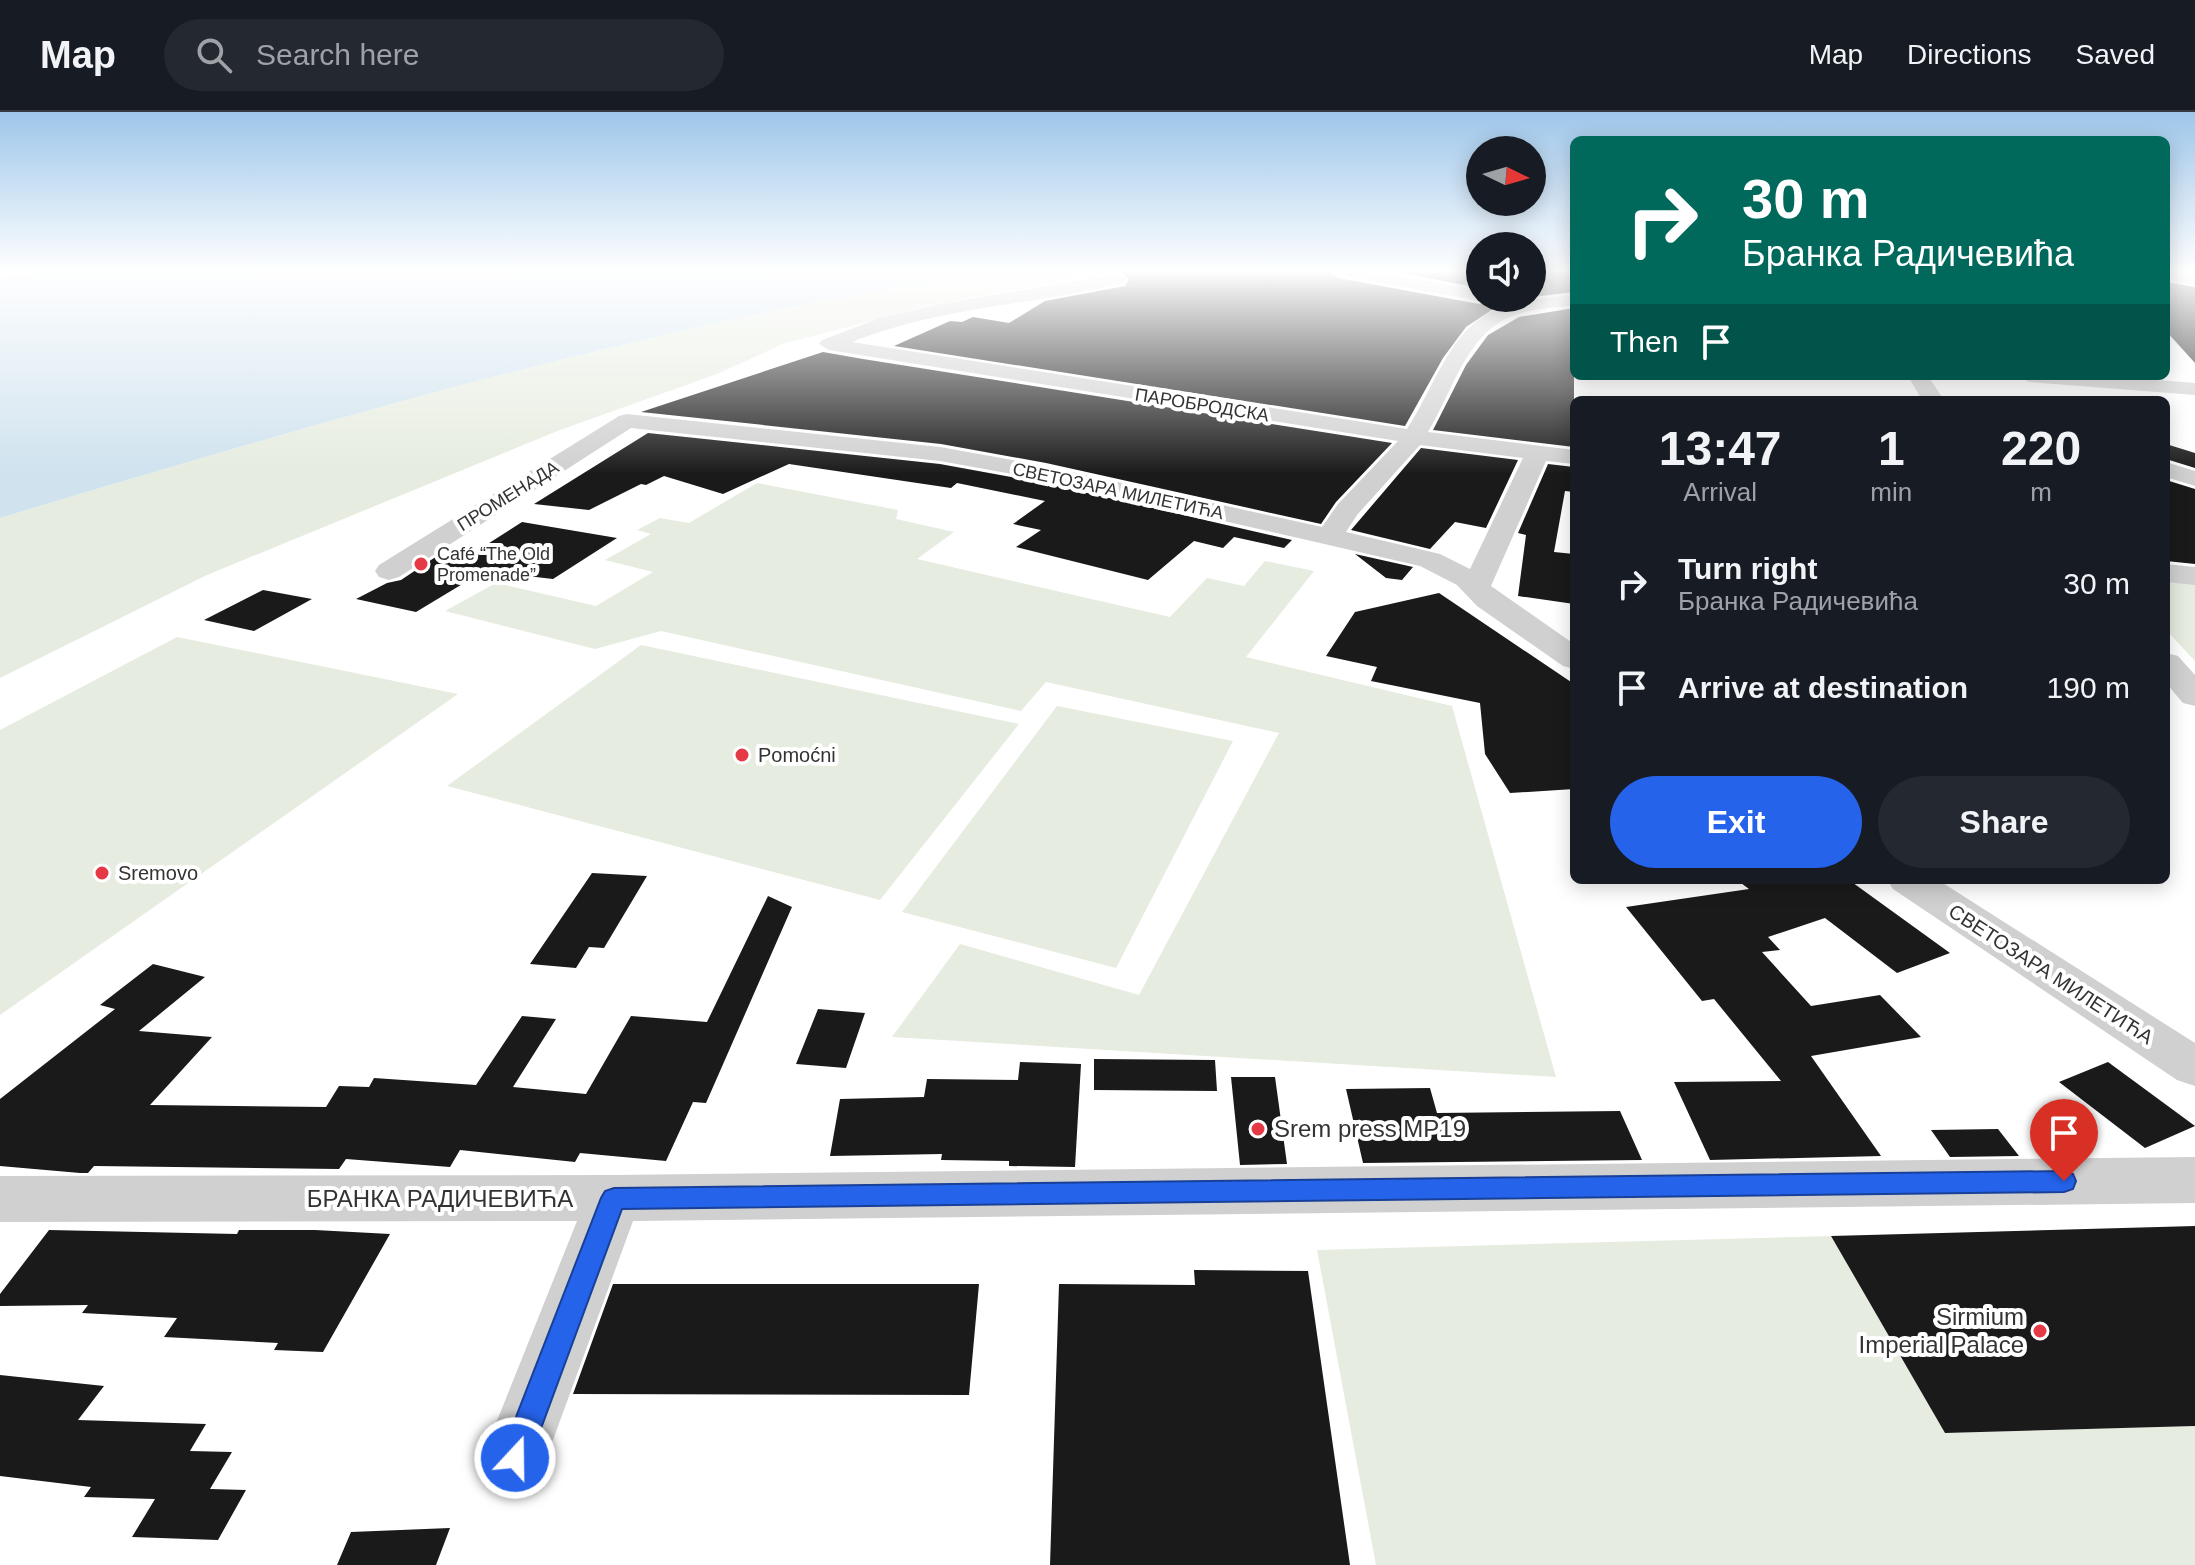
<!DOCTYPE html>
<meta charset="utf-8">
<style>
body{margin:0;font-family:Arial,sans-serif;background:#242831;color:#f1f3f6;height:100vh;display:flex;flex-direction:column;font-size:30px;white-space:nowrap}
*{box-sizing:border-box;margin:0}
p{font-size:26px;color:#9ea1a6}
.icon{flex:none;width:44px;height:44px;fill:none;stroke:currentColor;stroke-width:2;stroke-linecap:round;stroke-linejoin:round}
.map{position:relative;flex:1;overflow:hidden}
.drawer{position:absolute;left:1570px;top:284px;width:600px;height:488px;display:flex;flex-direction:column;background:#171b24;border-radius:12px;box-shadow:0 4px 20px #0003}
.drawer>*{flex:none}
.guide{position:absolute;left:1570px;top:24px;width:600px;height:244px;border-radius:12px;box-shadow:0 4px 20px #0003;background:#00695c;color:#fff;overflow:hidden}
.needle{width:52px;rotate:95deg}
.tools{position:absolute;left:1466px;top:24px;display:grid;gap:16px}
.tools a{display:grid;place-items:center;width:80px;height:80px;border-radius:50%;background:#171b24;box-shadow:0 4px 20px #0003;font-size:40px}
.pin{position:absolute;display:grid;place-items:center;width:68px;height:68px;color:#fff;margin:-82px -34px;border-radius:50% 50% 50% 0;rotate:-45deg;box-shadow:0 0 8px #0007}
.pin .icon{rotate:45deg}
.me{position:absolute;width:88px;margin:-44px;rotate:21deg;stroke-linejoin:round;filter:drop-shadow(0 0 6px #0008)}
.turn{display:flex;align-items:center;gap:28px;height:168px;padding:0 40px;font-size:36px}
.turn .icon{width:104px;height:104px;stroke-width:2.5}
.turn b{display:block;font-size:56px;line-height:68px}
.then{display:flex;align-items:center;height:76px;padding:0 40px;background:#0003;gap:16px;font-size:30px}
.eta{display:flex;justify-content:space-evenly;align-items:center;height:136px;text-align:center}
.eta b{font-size:48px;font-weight:700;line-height:56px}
.cta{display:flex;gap:16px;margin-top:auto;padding:16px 40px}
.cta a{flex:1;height:92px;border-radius:48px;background:#2563eb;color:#fff;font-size:32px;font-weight:700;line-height:92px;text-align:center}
.cta a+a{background:#242831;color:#f1f3f6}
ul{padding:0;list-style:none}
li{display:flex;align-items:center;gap:24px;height:104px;padding:0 40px}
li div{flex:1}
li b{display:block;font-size:30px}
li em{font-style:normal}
header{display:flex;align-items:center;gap:48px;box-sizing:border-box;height:112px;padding:0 40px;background:#171b24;border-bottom:2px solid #363941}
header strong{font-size:38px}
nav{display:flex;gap:44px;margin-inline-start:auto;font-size:28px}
.search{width:560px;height:72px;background:#242831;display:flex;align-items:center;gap:20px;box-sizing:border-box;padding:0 28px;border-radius:44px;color:#9ea1a6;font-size:30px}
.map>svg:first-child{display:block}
.green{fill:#e6ecdf}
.water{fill:#cfe2ee}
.building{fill:#1a1a1a}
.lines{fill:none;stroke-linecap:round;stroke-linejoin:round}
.minor{fill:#d0d0d0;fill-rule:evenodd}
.route{fill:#2563eb;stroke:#184099;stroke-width:2}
.poi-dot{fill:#e63946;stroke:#fff;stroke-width:3}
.labels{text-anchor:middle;stroke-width:8;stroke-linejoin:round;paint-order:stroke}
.far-street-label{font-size:18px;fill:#333;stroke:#fff}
.far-poi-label{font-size:18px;fill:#333;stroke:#fff;text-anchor:start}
.poi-label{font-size:20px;fill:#333;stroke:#fff;text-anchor:start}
.street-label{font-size:20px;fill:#333;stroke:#fff}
.near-poi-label{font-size:24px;fill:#333;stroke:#fff;text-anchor:start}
.near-street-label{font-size:24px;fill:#333;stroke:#fff}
</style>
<header>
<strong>Map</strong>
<div class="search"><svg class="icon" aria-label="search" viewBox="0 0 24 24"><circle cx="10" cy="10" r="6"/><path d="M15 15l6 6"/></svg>Search here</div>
<nav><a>Map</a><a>Directions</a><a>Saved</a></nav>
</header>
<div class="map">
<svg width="2195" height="1453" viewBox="0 0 2195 1453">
<rect width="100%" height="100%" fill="#fff"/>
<!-- green -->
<path class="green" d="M1035,158H1125L923,195L783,232L717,262L560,318L207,463L0,566V406C284,321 569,236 861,182C918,171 977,166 1035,158Z
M757,371L898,398L896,407L954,420L917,447L1170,505L1207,466L1244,474L1265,449L1314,459L1246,545L1452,594L1556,965L892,925L960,832L1139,883L1279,621L1046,570L1021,599L661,519L595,537L445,499L496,471L596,494L653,460L605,448L651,422L637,418L660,406L689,411Z
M2166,468L2195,470V549L2166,518Z
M177,525L458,582L0,903V618Z
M641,533L1019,612L880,788L447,674Z
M1057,594L1233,629L1116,856L902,800Z
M1831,1124L1945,1321L2195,1314V1453H1376L1317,1138Z"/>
<!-- water -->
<path class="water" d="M48,158H1035C977,166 918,171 861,182C569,236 284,321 0,406V165Z"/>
<!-- building -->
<path class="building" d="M1101,158H1328L1338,166L1479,192L1490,186H1526L1499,193L1466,215L1443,246L1405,314L894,234L950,209L962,210L973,205L1009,211L1045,189L1125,174L1129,168L1120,159L1100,162Z
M1386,158H1480V176Z
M1532,158H1574V180L1532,185Z
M2166,170L2195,175V251L2166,219Z
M1574,196V335L1433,318L1466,253L1488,223L1519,205Z
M823,240L863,247L1392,331L1336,390L1321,412L1046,351L941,332L641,300Z
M648,321L940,352L1044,371L1292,428L1284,436L1234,425L1223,436L1194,429L1148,468L1016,435L1041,418L1013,412L1045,389L957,371L951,376L789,352L723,382L664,364L646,373L641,372L589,398L534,392Z
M2166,332L2195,341V356L2166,347Z
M1421,336L1518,348L1486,416L1455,410L1430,437L1351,418Z
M1548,352L1574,355V380L1565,379L1554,440L1574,442V492L1518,484L1526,423L1518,421Z
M2166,368L2195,377V452L2166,449Z
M522,410L617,426L553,467L484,459L416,500L356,487L387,471L401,468L440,442L464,447Z
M1355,442L1413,455L1402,468L1386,466Z
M263,478L312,487L254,519L204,508Z
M1439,481L1574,572V677L1510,681L1485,642L1480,591L1371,569L1377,555L1326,544L1355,500Z
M592,761L647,764L604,836L589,835L576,856L530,852Z
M1737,768H1849L1950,841L1897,861L1825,806L1768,825L1780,838L1762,840L1811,894L1880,883L1921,925L1811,944L1881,1044L1710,1048L1674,970L1781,969L1714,887L1702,889L1626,795L1749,777Z
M768,784L792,795L706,991L693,990L666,1049L580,1041L575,1050L460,1038L450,1055L346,1047L339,1057L94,1054L88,1061H80L0,1054V987L115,897L100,893L153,852L205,865L139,919L212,925L150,993L326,995L339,974L369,975L374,966L476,973L522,904L556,907L513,975L586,982L631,904L707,910Z
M818,897L865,901L846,956L796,952Z
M1094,947L1215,948L1217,979L1094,978Z
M1020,950L1081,952L1075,1055L1009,1054V1049L941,1048L942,1042L830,1044L840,987L924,985L927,967L1018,968Z
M2108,950L2195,1014L2145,1036L2059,970Z
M1231,965H1275L1287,1052L1240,1053Z
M1430,976L1437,1001L1620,999L1642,1048L1363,1051L1346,977Z
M1998,1017L2019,1044L1950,1045L1931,1018Z
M2195,1114V1314L1945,1321L1831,1124Z
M49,1118L237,1122L239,1118H315L390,1122L323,1240L274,1238L278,1231L164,1225L177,1206L82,1201L88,1193L0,1194V1182Z
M1194,1158L1308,1159L1350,1453H1050L1059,1172L1195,1173Z
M613,1172H979L969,1283L573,1282Z
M0,1263L104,1274L78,1308L206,1312L190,1339L232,1340L210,1377L246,1378L218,1428L132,1425L155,1387L84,1385L91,1375L0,1364Z
M450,1416L436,1453H337L351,1420Z"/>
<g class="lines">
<!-- minor -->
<path class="minor" d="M1331,158H1368L1480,179V186H1487L1480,189L1339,163Z
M2166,158L2195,162V172L2166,167Z
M1118,162L1126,167L1124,171C1033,193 940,195 852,230L1407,317C1434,277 1451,213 1500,196C1524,187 1549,186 1574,183V193C1555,196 1536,196 1518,202C1467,217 1453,280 1428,320L1574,338V352L1546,349L1491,474L1574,532V557L1563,554L1477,494L1457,473L1420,454L1045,368L940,349L631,316L399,465L389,468L379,465L375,459L379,453L619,304L627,302L940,335L1045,354L1322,415L1338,392L1398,329L829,238L819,232L822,228L880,206L936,193ZM1420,333L1523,346L1470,457L1440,442L1346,420L1357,403Z
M1908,264H1928L1944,288H1922Z
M2019,264H2109L2195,271V283L2029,270Z
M2166,350L2195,359V374L2166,365Z
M2166,452L2195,455V473L2166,470Z
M2166,541L2178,544L2195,563V594L2183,591L2166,571Z
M1887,768H1938L2195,931V974L2177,968L1893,777Z
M2195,1045V1091L633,1109L538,1369L515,1379L492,1369L482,1346L577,1109L0,1110V1064L614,1063Z"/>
</g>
<!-- sky -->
<linearGradient id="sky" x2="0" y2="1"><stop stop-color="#9ec6ea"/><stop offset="0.44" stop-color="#fff"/><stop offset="1" stop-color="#fff" stop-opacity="0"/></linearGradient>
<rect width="2195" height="362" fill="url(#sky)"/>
<!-- route -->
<path class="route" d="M2064,1059L2073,1062L2076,1069L2073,1077L2064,1080L622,1097L526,1357L515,1361L505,1357L500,1346L601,1086L605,1079L614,1076Z"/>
<!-- markers -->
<g class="poi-dot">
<circle cx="421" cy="452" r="8"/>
<circle cx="742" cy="643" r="8"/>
<circle cx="102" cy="761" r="8"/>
<circle cx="1258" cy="1017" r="8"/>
<circle cx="2040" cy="1219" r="8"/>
</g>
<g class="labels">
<!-- far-street labels -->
<g class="far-street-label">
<text transform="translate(1202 293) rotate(9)" y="6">ПАРОБРОДСКА</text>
<text transform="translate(1118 379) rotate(12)" y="6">СВЕТОЗАРА МИЛЕТИЋА</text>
<text transform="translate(508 384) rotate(-32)" y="6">ПРОМЕНАДА</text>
</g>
<!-- far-poi labels -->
<g class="far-poi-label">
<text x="437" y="448">Café “The Old<tspan x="437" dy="21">Promenade”</tspan></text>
</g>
<!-- poi labels -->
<g class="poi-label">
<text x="758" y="650">Pomoćni</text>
<text x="118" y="768">Sremovo</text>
</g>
<!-- street labels -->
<g class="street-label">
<text transform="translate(2051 862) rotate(33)" y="7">СВЕТОЗАРА МИЛЕТИЋА</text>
</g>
<!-- near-poi labels -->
<g class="near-poi-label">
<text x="1274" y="1025">Srem press MP19</text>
<text x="2024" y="1213" text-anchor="end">Sirmium<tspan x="2024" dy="28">Imperial Palace</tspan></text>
</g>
<!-- near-street labels -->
<g class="near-street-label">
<text x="440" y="1095">БРАНКА РАДИЧЕВИЋА</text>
</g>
</g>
</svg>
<div class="tools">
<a><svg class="needle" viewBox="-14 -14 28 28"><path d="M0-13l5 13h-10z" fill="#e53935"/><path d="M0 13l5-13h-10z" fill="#9ea1a6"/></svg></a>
<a><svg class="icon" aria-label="sound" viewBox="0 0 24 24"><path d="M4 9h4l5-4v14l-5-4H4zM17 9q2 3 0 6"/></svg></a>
</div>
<div class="pin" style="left:2064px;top:1069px;background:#d93025"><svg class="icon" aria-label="arrive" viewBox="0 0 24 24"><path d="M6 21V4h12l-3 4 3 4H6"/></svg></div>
<svg class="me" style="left:515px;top:1346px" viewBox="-20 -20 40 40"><circle r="17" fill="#2563eb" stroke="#fff" stroke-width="3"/><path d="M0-11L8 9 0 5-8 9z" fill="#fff"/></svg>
<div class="guide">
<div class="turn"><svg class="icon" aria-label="right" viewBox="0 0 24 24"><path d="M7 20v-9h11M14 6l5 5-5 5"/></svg><div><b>30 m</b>Бранка Радичевића</div></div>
<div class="then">Then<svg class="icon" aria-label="arrive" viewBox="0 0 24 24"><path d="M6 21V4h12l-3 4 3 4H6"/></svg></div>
</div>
<section class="drawer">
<div class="eta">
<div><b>13:47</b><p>Arrival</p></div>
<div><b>1</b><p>min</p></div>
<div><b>220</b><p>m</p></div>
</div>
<ul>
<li><svg class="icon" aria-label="right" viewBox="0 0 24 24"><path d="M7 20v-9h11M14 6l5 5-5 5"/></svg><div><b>Turn right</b><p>Бранка Радичевића</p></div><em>30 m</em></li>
<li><svg class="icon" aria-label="arrive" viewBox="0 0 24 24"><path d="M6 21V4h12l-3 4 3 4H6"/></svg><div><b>Arrive at destination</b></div><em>190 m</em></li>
</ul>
<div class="cta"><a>Exit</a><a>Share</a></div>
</section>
</div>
